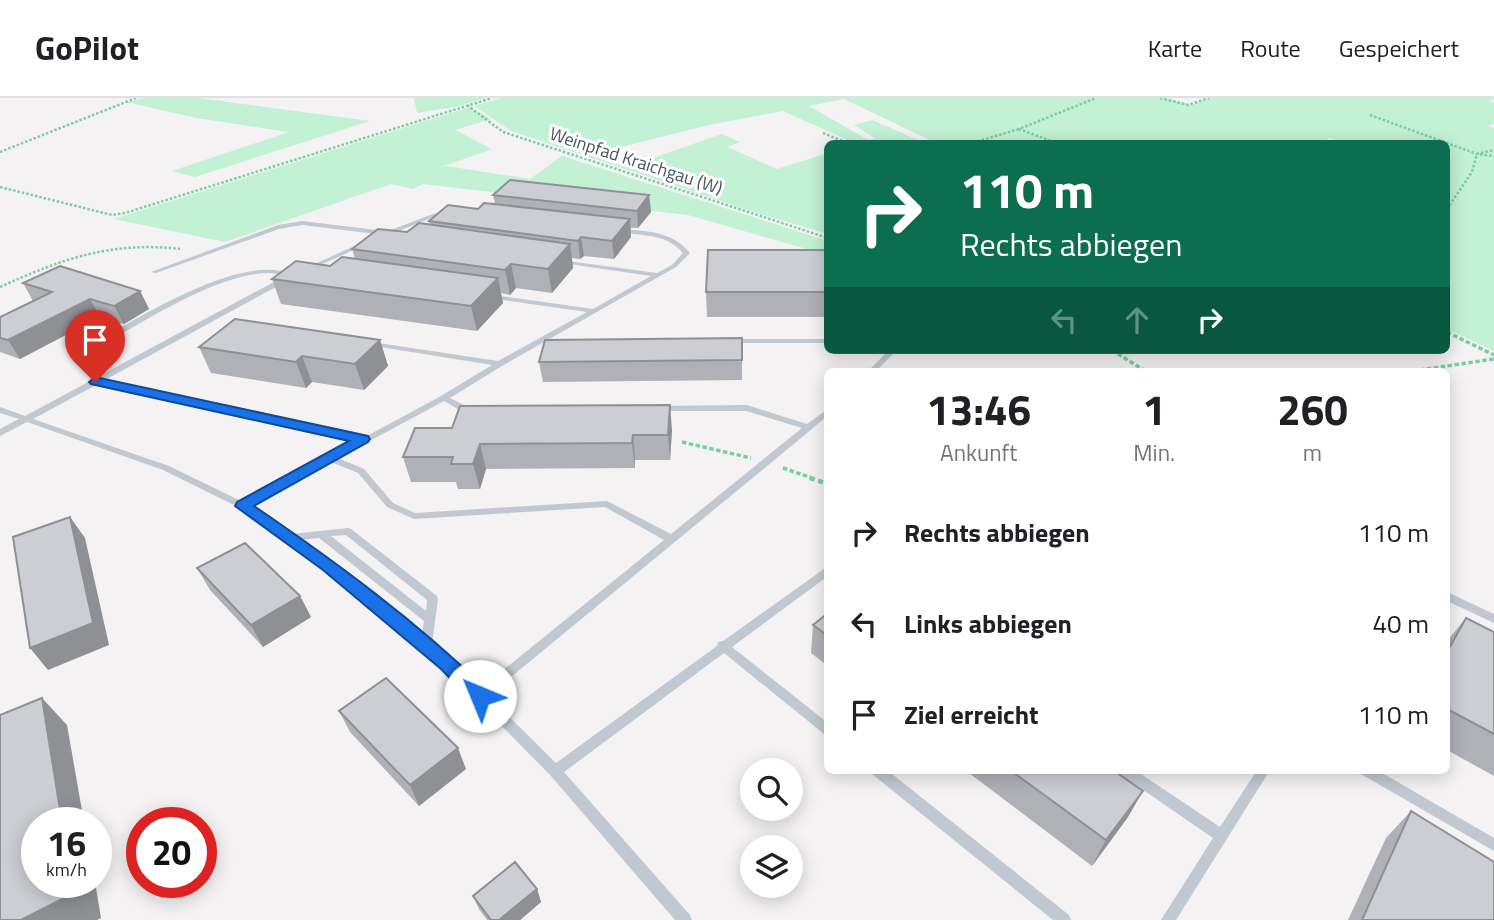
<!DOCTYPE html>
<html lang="de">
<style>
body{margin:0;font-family:"Titillium Web",sans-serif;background:#f2f2f2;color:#202124;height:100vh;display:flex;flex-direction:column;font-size:26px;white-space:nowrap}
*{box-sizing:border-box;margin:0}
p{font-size:23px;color:#757577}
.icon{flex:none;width:38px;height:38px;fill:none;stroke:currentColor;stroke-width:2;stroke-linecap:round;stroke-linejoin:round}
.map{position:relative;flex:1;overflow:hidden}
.side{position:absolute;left:824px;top:270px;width:626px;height:406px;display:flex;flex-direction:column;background:#fff;border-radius:10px;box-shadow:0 4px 18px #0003}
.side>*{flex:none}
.guide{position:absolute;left:824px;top:42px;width:626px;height:214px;border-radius:10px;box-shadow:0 4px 18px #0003;background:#0b6e4f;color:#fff;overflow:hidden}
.fabs{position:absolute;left:740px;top:660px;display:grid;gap:14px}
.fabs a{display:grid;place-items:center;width:63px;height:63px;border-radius:50%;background:#fff;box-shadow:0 4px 18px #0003;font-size:35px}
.speed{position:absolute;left:21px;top:709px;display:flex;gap:14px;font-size:35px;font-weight:700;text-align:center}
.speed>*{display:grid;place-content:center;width:91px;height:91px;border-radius:50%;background:#fff;box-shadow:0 4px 18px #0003;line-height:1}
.speed small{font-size:18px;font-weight:400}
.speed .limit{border:10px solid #d22;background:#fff;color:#111}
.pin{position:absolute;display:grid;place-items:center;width:60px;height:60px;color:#fff;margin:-72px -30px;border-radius:50% 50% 50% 0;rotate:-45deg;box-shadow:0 0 7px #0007}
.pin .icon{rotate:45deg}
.me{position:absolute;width:77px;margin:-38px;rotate:315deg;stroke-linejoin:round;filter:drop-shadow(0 0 5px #0008)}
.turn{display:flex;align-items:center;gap:24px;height:147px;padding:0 21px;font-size:32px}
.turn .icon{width:91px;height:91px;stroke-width:2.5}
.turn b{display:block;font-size:49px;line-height:60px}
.lanes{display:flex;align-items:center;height:66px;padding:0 21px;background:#0003;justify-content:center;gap:35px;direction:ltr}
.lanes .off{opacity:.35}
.eta{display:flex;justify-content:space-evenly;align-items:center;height:119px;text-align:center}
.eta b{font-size:42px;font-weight:700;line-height:49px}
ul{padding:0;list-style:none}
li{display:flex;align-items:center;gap:21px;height:91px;padding:0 21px}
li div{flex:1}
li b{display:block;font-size:26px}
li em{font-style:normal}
header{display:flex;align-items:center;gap:42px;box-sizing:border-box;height:98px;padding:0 35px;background:#fff;border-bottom:2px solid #e0e0e0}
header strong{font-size:33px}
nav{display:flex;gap:38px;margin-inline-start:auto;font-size:24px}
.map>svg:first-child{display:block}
.green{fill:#c2f1d4}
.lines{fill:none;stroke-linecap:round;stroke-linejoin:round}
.path-far2{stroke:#79cfa5;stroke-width:2.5;stroke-dasharray:2.5 2;stroke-linecap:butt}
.path-far1{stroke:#79cfa5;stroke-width:3.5;stroke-dasharray:4.5 2.5;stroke-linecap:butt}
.path{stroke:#79cfa5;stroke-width:4.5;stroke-dasharray:5 3.5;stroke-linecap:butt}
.lane{fill:#c0c9d1;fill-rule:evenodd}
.wall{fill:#afb1b6}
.shaded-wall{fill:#8f9094}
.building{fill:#ccced4;stroke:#8f9094;stroke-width:2}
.route{fill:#1972e7;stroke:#104a96;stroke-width:2}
.labels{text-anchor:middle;stroke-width:6;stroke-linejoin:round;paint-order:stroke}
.far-street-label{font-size:18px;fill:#495560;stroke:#fff}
</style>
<header>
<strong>GoPilot</strong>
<nav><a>Karte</a><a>Route</a><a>Gespeichert</a></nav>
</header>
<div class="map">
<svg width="1494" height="822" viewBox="0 0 1494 822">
<rect width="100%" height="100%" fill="#f4f2f2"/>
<!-- green -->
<path class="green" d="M145,0H199L370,23L195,79L172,73L289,34L196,20L126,4Z
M414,0H485L459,8L417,15Z
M501,0H1165L1192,7L1209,0H1494L1490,3L1494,5V26L1488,28L1494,30V253L1447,231V46L1322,45L1333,41L1330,40L1319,46L936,45L844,1L809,8L868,42L876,41L854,27L872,22L925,45H854L783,13L709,27L589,57L627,69L722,36L740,44L727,49L777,71L828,55V136L760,116L511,33L474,8Z
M470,9L491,21L455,32L492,51L436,71L446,68L530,81L562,58L828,143V157L688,117L423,86L413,91L391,86L225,144L114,121Z"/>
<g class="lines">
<!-- path-far2 -->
<path class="path-far2" d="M1160,0L1188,7L1209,0
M467,7L503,34L828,140
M1370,17L1477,56L1494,58
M823,35L850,46
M969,46L1019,31
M1059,46L1019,31L1096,0
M0,54L136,0
M0,89L112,117L125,115L492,0
M1447,111L1472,74L1477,56L1494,52
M0,189C62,161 111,143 180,151"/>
<!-- path-far1 -->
<path class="path-far1" d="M1447,234L1494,257
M1112,252L1145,273
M1413,273L1494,261
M682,344L751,360
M783,370L815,381"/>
<!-- path -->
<path class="path" d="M810,380L828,386"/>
<!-- lane -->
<path class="lane" d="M448,112L450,113V115L434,119L388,137L385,140L376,136L302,127L279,131L156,175L151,174L278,127L302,123L377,132L383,135L430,117Z
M620,131C647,133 672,133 690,155L676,169L502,268L450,300L466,308L475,309L476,311L475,313H461L444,303L338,360L364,371L393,405L415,415L607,403L671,436L802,330L746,313H658L654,310L655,308L747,307L807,326L828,311V317L812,331L488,598L556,665L717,548L718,544L723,543L828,468V478L732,549L828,625V637L824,636L724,555L564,674L690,817L692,822H675L550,677L444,569L325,471L240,410L163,372L27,324L0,338V331L19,321L0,315V309L25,318L285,178C280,177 274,175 269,175C217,175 141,225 96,251H90V247C135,222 244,152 293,177L285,184L103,283L365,339L441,298L492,267L368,247H365V243L498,263L587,214L489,200L485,198L486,196L593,211L651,178L562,165L559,163L560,162L657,175L672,167L683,155C666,135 642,138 618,134L617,133ZM96,287L358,343L330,357L326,358L325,360L243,404L169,368L33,321ZM331,364L358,375L387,409L414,421L605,409L664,442L480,591L452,563L432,546L438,501L437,498L351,431L348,430L291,436L250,408ZM346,437L427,502L426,513L331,438ZM319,440L424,523L422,538L333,465L299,442Z
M363,144L366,146L365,147L309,172L304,171Z
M726,241H828V245H726Z
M889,252H897L876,273H868Z
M1447,494L1494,516V525L1447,503Z
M871,672H887L1069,817L1071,822H1053L872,676Z
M1119,672H1135L1220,729L1257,672H1270L1176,822H1161L1213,740L1120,676Z
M1360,672H1377L1494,740V753L1361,676Z"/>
</g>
<!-- wall -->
<path class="wall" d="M493,97H649L651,114L638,130H631V139L614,161L584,158L580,161L572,160L573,170L552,195L516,190L510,197L501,195L503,205L477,233L281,206L272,181L330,168L355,161L352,151L430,127L429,123L495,106Z
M828,152V219H707L706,194Z
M23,185L140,193L149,211L124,226L100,219L20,261L0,254V219L33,203Z
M742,240V282L543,284L539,264Z
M380,242L388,268L364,292L312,284L306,290L211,275L199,249Z
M415,330L672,332L670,362H635V370L486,371L480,391H458L456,384H411L403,359Z
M197,470L300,498L311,519L263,549L210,492Z
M828,515V568L811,555L813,527Z
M1466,520L1494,534V678L1447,652V543Z
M339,613L466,671L419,708L350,634Z
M965,672H1113L1128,719L1092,768Z
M1411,713L1494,822H1348L1386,740Z
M537,791L541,804L520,822H487L479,811L473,798Z"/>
<!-- shaded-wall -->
<path class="shaded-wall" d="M649,97L651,114L638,130L637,113Z
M630,121L631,139L614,161L612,143Z
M581,139L584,158L580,161L578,143Z
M570,146L573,170L552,195L548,171Z
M511,166L516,190L510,197L505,172Z
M498,180L503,205L477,233L471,208Z
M140,193L149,211L124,226L114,208Z
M90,201L100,219L20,261L8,242Z
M380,242L388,268L364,292L355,266Z
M302,258L312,284L306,290L296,264Z
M670,307L672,332L670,362L668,337Z
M633,337L635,362V370L632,345Z
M480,346L486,371L480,391L473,366Z
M70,419L85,440L109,547L48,572L30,550Z
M300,498L311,519L263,549L251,527Z
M42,600L67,627L84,724H62Z
M458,650L466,671L419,708L410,687Z
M1143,693L1128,719L1092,768L1106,742Z
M72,784H95L101,820L97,822H21Z
M537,791L541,804L520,822H499Z"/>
<!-- building -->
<path class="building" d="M510,82L649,97L637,113L493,97Z
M484,105L630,121L612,143L581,139L578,143L429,123L448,107L478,111Z
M419,125L570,146L548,171L511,166L505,172L352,151L378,131L407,134Z
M708,152H828V194H706Z
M342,159L498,180L471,208L272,181L296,163L330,168Z
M60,168L140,193L114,208L90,201L8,242L0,240V219L52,194L23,185Z
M235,221L380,242L355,266L302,258L296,264L199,249Z
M742,240V262L539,264L545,242Z
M670,307L668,337H633L632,345L480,346L473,366H451L453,359H403L415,330H452L460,308Z
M70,419L93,525L30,550L13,439Z
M245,445L300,498L251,527L197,470Z
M828,515V538L813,527Z
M1466,520L1494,534V636L1447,611V554Z
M386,580L458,650L410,687L339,613Z
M42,600L62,724H37V784H72L74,795L21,822H0V617Z
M1010,672H1113L1143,693L1106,742Z
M1411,713L1494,764V822H1362Z
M515,764L537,791L499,822H491L473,798Z"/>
<!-- route -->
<path class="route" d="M95,279L368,338L370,341L368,344L254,408C336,464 416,523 487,592L490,598L487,604L480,606L473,604L441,571L323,472L235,408L237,404L349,343L91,286L89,284Z"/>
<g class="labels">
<!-- far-street labels -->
<g class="far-street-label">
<text transform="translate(636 63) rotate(18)" y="6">Weinpfad Kraichgau (W)</text>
</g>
</g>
</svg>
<div class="fabs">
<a><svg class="icon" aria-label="search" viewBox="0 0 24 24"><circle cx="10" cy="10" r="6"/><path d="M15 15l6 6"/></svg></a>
<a><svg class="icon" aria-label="layers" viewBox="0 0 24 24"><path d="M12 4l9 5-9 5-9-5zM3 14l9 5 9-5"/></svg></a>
</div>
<div class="speed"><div>16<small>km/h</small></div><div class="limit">20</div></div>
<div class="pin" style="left:95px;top:284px;background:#d93025"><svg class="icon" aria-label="arrive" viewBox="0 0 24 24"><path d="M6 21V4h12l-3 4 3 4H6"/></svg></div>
<svg class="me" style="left:480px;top:598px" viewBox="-20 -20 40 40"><circle r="19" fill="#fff"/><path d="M0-13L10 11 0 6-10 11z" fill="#1972e7"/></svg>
<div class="guide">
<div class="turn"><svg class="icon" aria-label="right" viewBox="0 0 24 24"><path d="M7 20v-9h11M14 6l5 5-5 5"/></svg><div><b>110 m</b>Rechts abbiegen</div></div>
<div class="lanes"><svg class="icon off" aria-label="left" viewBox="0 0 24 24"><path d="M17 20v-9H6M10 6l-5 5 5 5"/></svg><svg class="icon off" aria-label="ahead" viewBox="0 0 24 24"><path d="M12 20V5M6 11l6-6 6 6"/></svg><svg class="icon" aria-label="right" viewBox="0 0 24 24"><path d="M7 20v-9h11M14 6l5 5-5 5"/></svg></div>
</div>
<section class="side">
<div class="eta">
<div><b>13:46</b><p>Ankunft</p></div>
<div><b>1</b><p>Min.</p></div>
<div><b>260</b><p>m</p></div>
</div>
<ul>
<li><svg class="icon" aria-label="right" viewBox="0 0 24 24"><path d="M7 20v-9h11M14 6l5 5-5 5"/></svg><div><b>Rechts abbiegen</b></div><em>110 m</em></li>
<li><svg class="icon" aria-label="left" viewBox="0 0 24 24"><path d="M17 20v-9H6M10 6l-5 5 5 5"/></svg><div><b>Links abbiegen</b></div><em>40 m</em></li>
<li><svg class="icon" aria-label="arrive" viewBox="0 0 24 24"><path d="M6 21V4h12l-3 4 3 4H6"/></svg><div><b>Ziel erreicht</b></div><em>110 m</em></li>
</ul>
</section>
</div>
